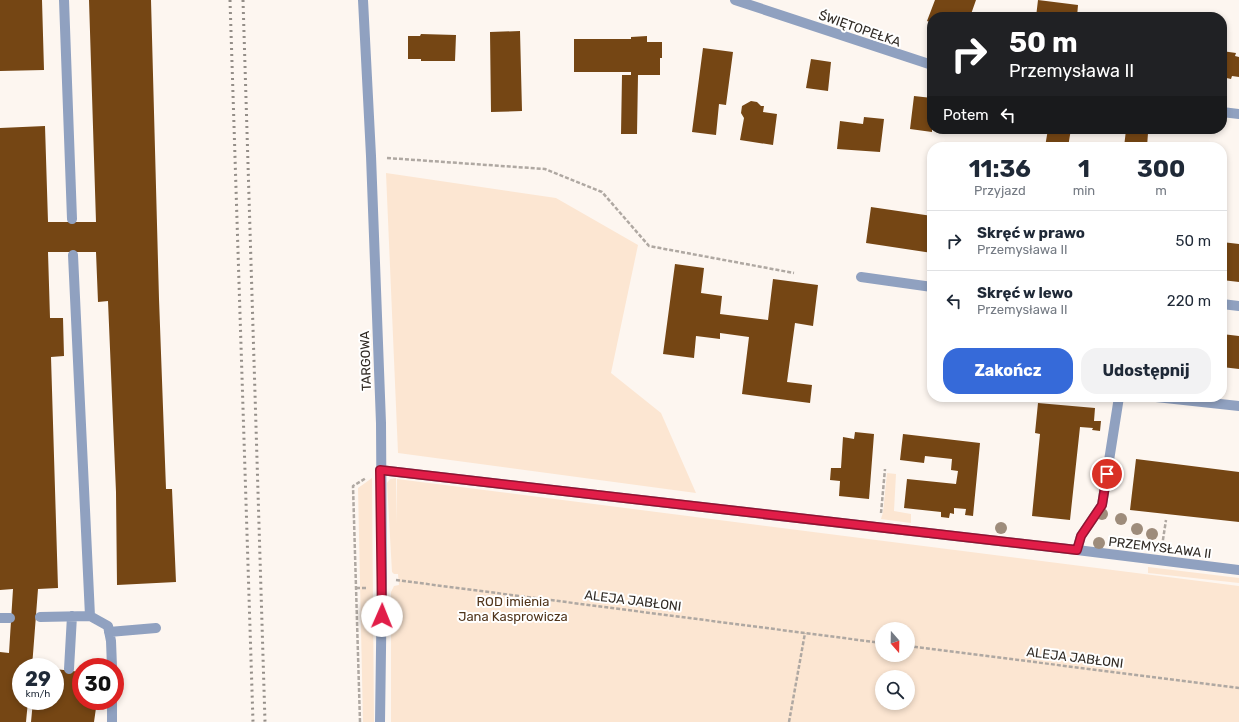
<!DOCTYPE html>
<html lang="pl">
<meta charset="utf-8">
<style>
body{margin:0;font-family:Rubik,sans-serif;background:#f2f2f3;color:#1f2937;height:100vh;display:flex;flex-direction:column;font-size:15px;white-space:nowrap}
*{box-sizing:border-box;margin:0}
p{font-size:13px;color:#747a83}
.icon{flex:none;width:22px;height:22px;fill:none;stroke:currentColor;stroke-width:2;stroke-linecap:round;stroke-linejoin:round}
.map{position:relative;flex:1;overflow:hidden}
.drawer{position:absolute;left:927px;top:142px;width:300px;height:260px;display:flex;flex-direction:column;background:#fff;border-radius:16px;box-shadow:0 2px 6px #0003}
.drawer>*{flex:none}
.hud{position:absolute;left:927px;top:12px;width:300px;height:122px;border-radius:16px;box-shadow:0 2px 6px #0003;background:#202124;color:#fff;overflow:hidden}
.needle{width:26px;rotate:160deg}
.buttons{position:absolute;left:875px;top:622px;display:grid;gap:8px}
.buttons a{display:grid;place-items:center;width:40px;height:40px;border-radius:50%;background:#fff;box-shadow:0 2px 6px #0003;font-size:20px}
.speed{position:absolute;left:12px;top:658px;display:flex;gap:8px;font-size:20px;font-weight:700;text-align:center}
.speed>*{display:grid;place-content:center;width:52px;height:52px;border-radius:50%;background:#fff;box-shadow:0 2px 6px #0003;line-height:1}
.speed small{font-size:10px;font-weight:400}
.speed .limit{border:6px solid #d22;background:#fff;color:#111}
.pin{position:absolute;display:grid;place-items:center;width:34px;height:34px;color:#fff;margin:-17px;border:2px solid #fff;border-radius:50%;box-shadow:0 1px 4px #0007}
.me{position:absolute;width:44px;margin:-22px;rotate:1deg;stroke-linejoin:round;filter:drop-shadow(0 0 3px #0008)}
.turn{display:flex;align-items:center;gap:14px;height:84px;padding:0 16px;font-size:18px}
.turn .icon{width:52px;height:52px;stroke-width:2.5}
.turn b{display:block;font-size:28px;line-height:34px}
.then{display:flex;align-items:center;height:38px;padding:0 16px;background:#0003;gap:8px;font-size:15px}
.eta{display:flex;justify-content:space-evenly;align-items:center;height:68px;text-align:center}
.eta b{font-size:24px;font-weight:700;line-height:28px}
.cta{display:flex;gap:8px;margin-top:auto;padding:8px 16px}
.cta a{flex:1;height:46px;border-radius:16px;background:#366ad9;color:#fff;font-size:16px;font-weight:700;line-height:46px;text-align:center}
.cta a+a{background:#f2f2f3;color:#1f2937}
ul{padding:0;list-style:none}
li{display:flex;align-items:center;gap:12px;height:60px;padding:0 16px;border-top:1px solid #e0e1e3}
li div{flex:1}
li b{display:block;font-size:15px}
li em{font-style:normal}
.map>svg:first-child{display:block}
.green{fill:#fce6d2;fill-rule:evenodd}
.building{fill:#754614}
.lines{fill:none;stroke-linecap:round;stroke-linejoin:round}
.path{stroke:#afa8a2;stroke-width:2.5;stroke-dasharray:4 2;stroke-linecap:butt}
.service{stroke:#90a1c0;stroke-width:10}
.minor{stroke:#90a1c0;stroke-width:10}
.rail{stroke:#948e88;stroke-width:3;stroke-dasharray:2 4;stroke-linecap:butt}
.tree{fill:#9e8c7b}
.route-casing{stroke:#92132f;stroke-width:10}
.route{stroke:#e11d48;stroke-width:7}
.labels{text-anchor:middle;stroke-width:4;stroke-linejoin:round;paint-order:stroke}
.street-label{font-size:13px;fill:#302a24;stroke:#fff}
.park-label{font-size:13px;fill:#51351b;stroke:#fff}
</style>
<div class="map">
<svg width="1239" height="722" viewBox="0 0 1239 722">
<rect width="100%" height="100%" fill="#fdf6f0"/>
<!-- green -->
<path class="green" d="M386,173L556,198L638,245L611,373L661,413L696,493L398,453Z
M887,473L896,474L894,511L911,514V523L881,519L883,512Z
M372,478L374,722H363L358,488Z
M396,478L397,524V479L1239,586V722H391V592L394,586L399,585L398,574H394L392,572L387,483L390,479ZM882,629H908V655H882ZM882,677H908V703H882Z
M1148,567L1239,578V583L1148,573Z"/>
<!-- building -->
<path class="building" d="M0,0H42L44,70L0,71Z
M89,0H151L159,299L166,489H172L176,582L117,585L116,492L108,301L98,302L96,252H48L50,318H63L64,356L51,357L58,588L38,589L32,667H21V701H28L26,722H0V652L9,653L13,589L0,590V128L45,126L48,222H96Z
M935,0H976L970,17H932V23L927,21Z
M1038,0L1078,5L1077,17H1036Z
M520,31L522,111L491,112L490,32Z
M421,34L456,35L455,61H421V59H408V36H420Z
M647,36V42H662V58H660V75H638L637,134H621L622,75H631V72H574V39H631V37Z
M703,48L733,52L726,105L719,104L716,135L692,132Z
M1222,51L1236,53L1235,56L1239,57V77L1232,76L1231,79L1222,77Z
M811,59L831,62L828,91L806,88Z
M914,96L932,98V132L910,129Z
M751,101L757,102L761,106H764L763,112L777,114L773,145L740,140L744,118L741,113L742,106Z
M864,117L884,119L880,152L837,149L840,121L863,124Z
M1048,129H1071L1068,147H1045Z
M1126,130L1148,133L1147,147H1124Z
M1173,142L1193,146V147H1172Z
M871,207L932,216V253L866,243Z
M1222,242L1239,244V282L1222,280Z
M675,264L704,268L701,293L722,296L720,314L768,320L773,279L818,285L813,326L795,323L787,382L812,385L810,403L742,394L749,337L720,333V339L696,336L694,358L663,354Z
M1222,334L1239,336V369L1222,367Z
M1038,403L1095,408L1094,421H1101L1100,431L1092,430L1093,428L1080,427L1070,520L1032,516L1040,434L1035,433Z
M855,432L874,434L869,499L839,496L840,481L830,480L831,468H841L843,437L854,439Z
M903,434L980,443L973,516L965,515L966,509L954,508V514L950,513L949,518L941,517V512L904,508L907,479L956,484L958,471L951,470L952,459L925,456L924,463L900,460Z
M1136,459L1239,472V522L1130,510Z
M55,669L81,672V701H97L94,722H31L33,701H55Z"/>
<g class="lines">
<!-- path -->
<path class="path" d="M387,158L545,169L602,192L649,246L794,273
M881,513L885,469
M1162,546L1166,520
M396,580L882,643
M356,588H366
M908,646L1239,688
M360,722L353,486L366,478
M789,722L805,633"/>
<!-- service -->
<path class="service" d="M64,0L72,219
M73,255L90,616
M861,277L932,287
M1222,304L1239,306
M1156,397L1239,406
M1077,550L1081,536L1102,505L1119,397
M40,617L90,616L108,626L111,641L112,667
M0,618H10
M109,632L156,628
M69,669L72,616
M112,722V701"/>
<!-- minor -->
<path class="minor" d="M363,0L371,156L381,423L382,578L380,722
M735,0L932,65
M1222,112L1239,114
M380,470L1077,550L1239,570"/>
<!-- rail -->
<path class="rail" d="M230,0L253,722
M243,0L265,722"/>
</g>
<!-- trees -->
<g class="tree">
<circle cx="1102" cy="514" r="6"/>
<circle cx="1121" cy="519" r="6"/>
<circle cx="1001" cy="528" r="6"/>
<circle cx="1137" cy="529" r="6"/>
<circle cx="1152" cy="534" r="6"/>
<circle cx="1099" cy="543" r="6"/>
</g>
<g class="lines">
<!-- route casing -->
<g class="route-casing">
<path id="route" d="M382,616L380,470L1077,550L1081,536L1102,505L1107,474"/>
</g>
<!-- route -->
<use href="#route" class="route"/>
</g>
<g class="labels">
<!-- street labels -->
<g class="street-label">
<text transform="translate(860 28) rotate(19)" y="5">ŚWIĘTOPEŁKA</text>
<text transform="translate(365 361) rotate(-92)" y="5">TARGOWA</text>
<text transform="translate(1160 547) rotate(7)" y="5">PRZEMYSŁAWA II</text>
<text transform="translate(633 600) rotate(7)" y="5">ALEJA JABŁONI</text>
<text transform="translate(1075 657) rotate(7)" y="5">ALEJA JABŁONI</text>
</g>
<!-- park labels -->
<g class="park-label">
<text x="513" y="606">ROD imienia<tspan x="513" dy="15">Jana Kasprowicza</tspan></text>
</g>
</g>
</svg>
<div class="buttons">
<a><svg class="needle" viewBox="-14 -14 28 28"><path d="M0-13l5 13h-10z" fill="#e53935"/><path d="M0 13l5-13h-10z" fill="#747a83"/></svg></a>
<a><svg class="icon" aria-label="search" viewBox="0 0 24 24"><circle cx="10" cy="10" r="6"/><path d="M15 15l6 6"/></svg></a>
</div>
<div class="speed"><div>29<small>km/h</small></div><div class="limit">30</div></div>
<div class="pin" style="left:1107px;top:474px;background:#d93025"><svg class="icon" aria-label="arrive" viewBox="0 0 24 24"><path d="M6 21V4h12l-3 4 3 4H6"/></svg></div>
<svg class="me" style="left:382px;top:616px" viewBox="-20 -20 40 40"><circle r="19" fill="#fff"/><path d="M0-13L10 11 0 6-10 11z" fill="#e11d48"/></svg>
<div class="hud">
<div class="turn"><svg class="icon" aria-label="right" viewBox="0 0 24 24"><path d="M7 20v-9h11M14 6l5 5-5 5"/></svg><div><b>50 m</b>Przemysława II</div></div>
<div class="then">Potem<svg class="icon" aria-label="left" viewBox="0 0 24 24"><path d="M17 20v-9H6M10 6l-5 5 5 5"/></svg></div>
</div>
<section class="drawer">
<div class="eta">
<div><b>11:36</b><p>Przyjazd</p></div>
<div><b>1</b><p>min</p></div>
<div><b>300</b><p>m</p></div>
</div>
<ul>
<li><svg class="icon" aria-label="right" viewBox="0 0 24 24"><path d="M7 20v-9h11M14 6l5 5-5 5"/></svg><div><b>Skręć w prawo</b><p>Przemysława II</p></div><em>50 m</em></li>
<li><svg class="icon" aria-label="left" viewBox="0 0 24 24"><path d="M17 20v-9H6M10 6l-5 5 5 5"/></svg><div><b>Skręć w lewo</b><p>Przemysława II</p></div><em>220 m</em></li>
</ul>
<div class="cta"><a>Zakończ</a><a>Udostępnij</a></div>
</section>
</div>
